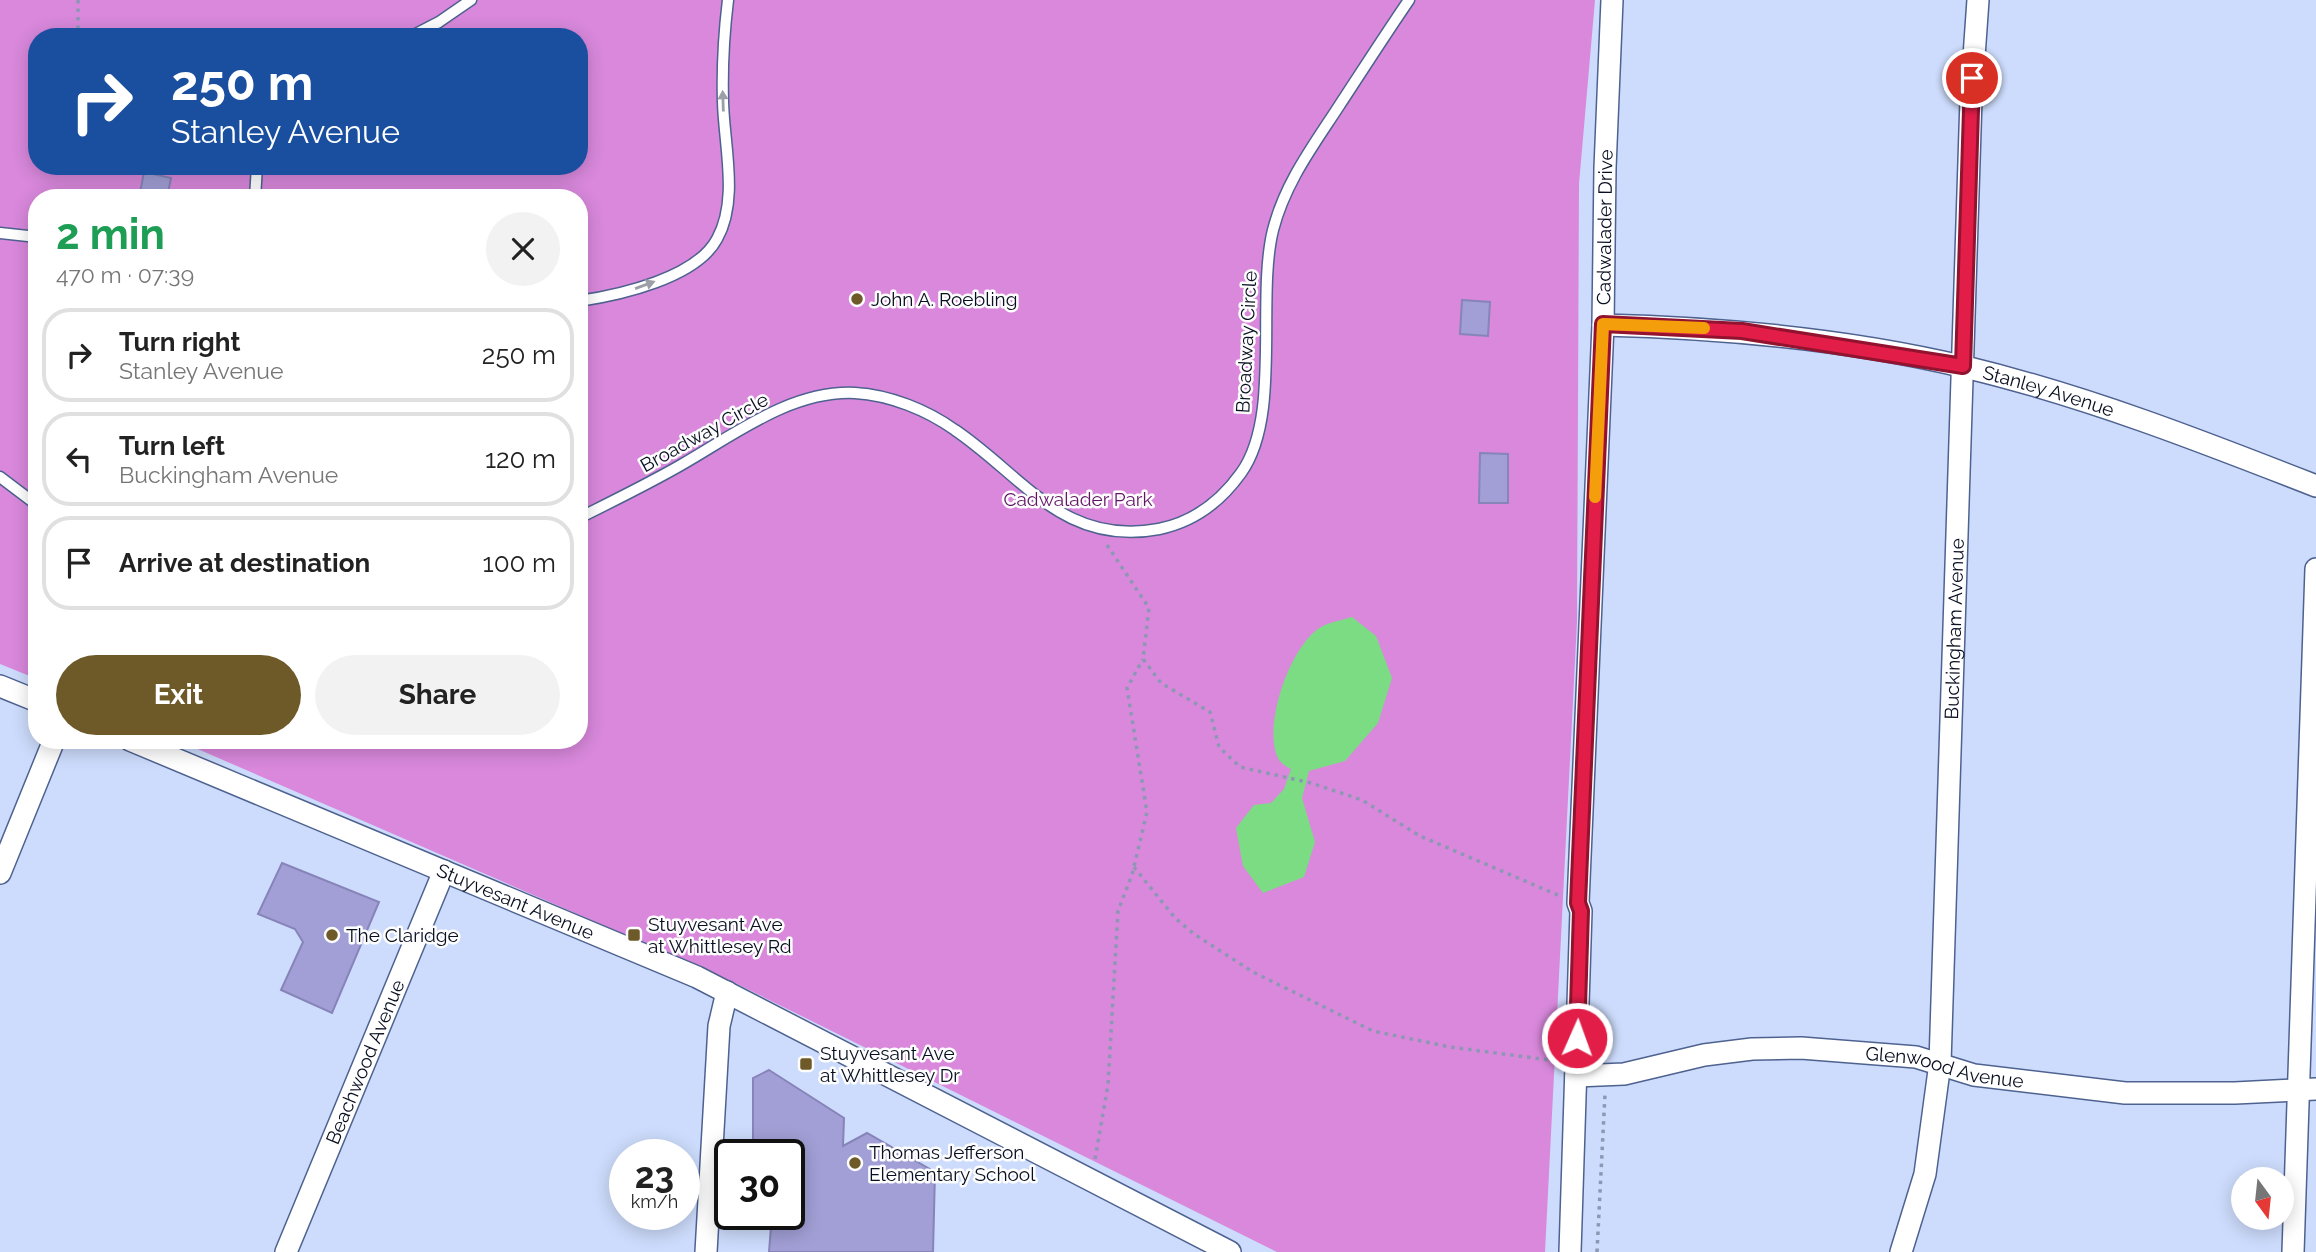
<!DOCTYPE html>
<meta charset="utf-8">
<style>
body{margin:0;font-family:Raleway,sans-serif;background:#f2f2f2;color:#222;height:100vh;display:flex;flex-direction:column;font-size:26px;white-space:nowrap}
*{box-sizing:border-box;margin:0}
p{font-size:23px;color:#767676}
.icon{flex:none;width:38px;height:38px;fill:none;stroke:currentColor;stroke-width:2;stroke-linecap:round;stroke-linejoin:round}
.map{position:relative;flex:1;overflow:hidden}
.side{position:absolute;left:28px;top:189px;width:560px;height:560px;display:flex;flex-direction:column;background:#fff;border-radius:28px;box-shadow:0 4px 18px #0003}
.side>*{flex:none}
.guide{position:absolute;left:28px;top:28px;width:560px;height:147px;border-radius:28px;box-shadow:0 4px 18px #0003;background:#1a4fa0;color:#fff;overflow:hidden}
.needle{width:46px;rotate:165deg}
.buttons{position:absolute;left:2231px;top:1167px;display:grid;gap:14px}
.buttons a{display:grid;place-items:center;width:63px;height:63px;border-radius:50%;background:#fff;box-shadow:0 4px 18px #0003;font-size:35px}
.speed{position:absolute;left:609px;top:1139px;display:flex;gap:14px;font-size:35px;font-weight:700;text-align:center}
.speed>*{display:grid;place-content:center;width:91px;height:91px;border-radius:50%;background:#fff;box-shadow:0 4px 18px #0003;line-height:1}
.speed small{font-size:18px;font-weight:400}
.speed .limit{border:4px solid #111;border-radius:10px;background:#fff;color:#111}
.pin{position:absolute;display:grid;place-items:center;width:60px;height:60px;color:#fff;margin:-30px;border:4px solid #fff;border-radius:50%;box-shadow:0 2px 7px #0007}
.me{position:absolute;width:77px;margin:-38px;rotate:2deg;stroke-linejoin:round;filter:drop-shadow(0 0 5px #0008)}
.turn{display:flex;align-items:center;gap:24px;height:147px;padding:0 28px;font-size:32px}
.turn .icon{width:91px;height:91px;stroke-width:2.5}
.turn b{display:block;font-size:49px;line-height:60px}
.round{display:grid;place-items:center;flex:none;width:74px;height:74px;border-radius:37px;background:#f2f2f2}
.headline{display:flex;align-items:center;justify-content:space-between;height:119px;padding:0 28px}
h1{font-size:42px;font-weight:700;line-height:52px;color:#1e9e55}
.action{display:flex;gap:14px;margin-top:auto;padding:14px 28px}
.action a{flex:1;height:80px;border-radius:42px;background:#6e5928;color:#fff;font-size:28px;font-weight:700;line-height:80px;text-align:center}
.action a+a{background:#f2f2f2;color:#222}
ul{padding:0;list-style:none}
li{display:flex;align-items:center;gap:21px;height:94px;margin:0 14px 10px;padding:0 14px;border:4px solid #e0e0e0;border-radius:28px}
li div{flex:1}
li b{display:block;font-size:26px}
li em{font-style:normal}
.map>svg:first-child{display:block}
.green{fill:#d988dc;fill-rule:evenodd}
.water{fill:#7bdc84}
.building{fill:#a19fd5;stroke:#8684b8;stroke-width:2}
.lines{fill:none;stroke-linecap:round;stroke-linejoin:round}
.lane-casing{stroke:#4e6290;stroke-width:13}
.street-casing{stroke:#4e6290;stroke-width:24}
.path{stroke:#8c98b3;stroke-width:3.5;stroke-dasharray:3.5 5;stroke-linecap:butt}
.lane{stroke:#fff;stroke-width:10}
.street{stroke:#fff;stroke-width:21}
.oneway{fill:#9c9fa5}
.route-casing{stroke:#92132f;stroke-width:18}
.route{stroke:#e11d48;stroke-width:12}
.slow{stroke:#f59e0b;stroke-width:12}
.poi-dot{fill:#6e5928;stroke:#fdfdfd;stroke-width:2.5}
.labels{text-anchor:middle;stroke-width:5;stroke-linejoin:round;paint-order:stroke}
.street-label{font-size:19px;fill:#070e1f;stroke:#fdfdfd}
.poi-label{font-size:19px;fill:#070e1f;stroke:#fdfdfd;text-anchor:start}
.park-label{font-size:19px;fill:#631667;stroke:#fdfdfd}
</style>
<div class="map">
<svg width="2316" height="1252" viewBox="0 0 2316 1252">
<rect width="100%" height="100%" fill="#cddcfc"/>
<!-- green -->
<path class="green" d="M0,0H1595L1579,184L1577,622L1545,1252H1277L729,980L177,740H579V198H37V679L0,664ZM37,37H579V166H37Z"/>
<!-- water -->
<path class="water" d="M1352,617L1376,636L1392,678L1378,723L1345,761L1309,771L1302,798L1315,842L1304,877L1263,893L1243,866L1236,828L1254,805L1271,803L1284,789L1291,769C1287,767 1282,764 1279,760C1261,728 1290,645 1321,627C1330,622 1342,620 1352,617Z"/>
<!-- building -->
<path class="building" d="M144,172L171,178L167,198H139Z
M1462,300L1490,302L1488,336L1460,334Z
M1480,453L1508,454V503H1479Z
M282,863L379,902L332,1013L281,990L303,942L295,929L258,914Z
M769,1070L844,1118L843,1146L867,1133L935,1172L933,1252H769L772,1214H789V1155H774L753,1144V1078Z"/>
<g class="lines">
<!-- lane casing -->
<g class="lane-casing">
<path id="lane" d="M410,37L439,22L471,0
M255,198L257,166
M0,233L37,237
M579,301C620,295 696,278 717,239C739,200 724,145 723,102C722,68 724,33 728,0
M0,477L37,505
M579,518C613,501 648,484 681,465C734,435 791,390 855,393C890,395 927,410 955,430C1023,476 1064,547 1159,529C1193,522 1221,501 1241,473C1282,417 1256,299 1273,230C1285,183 1313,146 1339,106C1362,71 1385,35 1409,0"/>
</g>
<!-- street casing -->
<g class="street-casing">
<g id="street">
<path id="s1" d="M1603,325C1725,328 1847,339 1965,367C2086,396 2201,441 2316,486"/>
<path d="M0,686L37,701"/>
<path id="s2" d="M130,740L697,977L1230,1252"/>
<path d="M0,873L54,740"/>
<path id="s3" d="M1576,1076L1624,1074L1704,1055L1752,1049L1801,1048L1916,1057L1974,1075L2125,1093H2235L2316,1089"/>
<path id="s4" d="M286,1252L444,871"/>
<path d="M706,1252L719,1026L727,992"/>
<path id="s5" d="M1570,1252L1581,911L1578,903L1603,325L1605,168L1612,0"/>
<path id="s6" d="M1901,1252L1925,1174L1940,1063L1971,99L1978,0"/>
<path d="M2293,1252L2316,569"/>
</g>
</g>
<!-- path -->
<path class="path" d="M78,0V37
M1107,545L1149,608L1143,659L1161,683L1210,712L1219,747L1240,767L1311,783L1362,800L1420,836L1560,896
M1134,867L1175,918L1194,934L1253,972L1373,1031L1450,1047L1557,1061
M1095,1159L1108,1085L1118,911L1132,875L1147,812L1127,688L1143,659
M1597,1252L1605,1094"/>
<!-- lane -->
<use href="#lane" class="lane"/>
<!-- street -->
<use href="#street" class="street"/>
</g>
<!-- one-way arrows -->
<defs><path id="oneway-solid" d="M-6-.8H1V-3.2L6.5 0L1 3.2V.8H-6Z" transform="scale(1.75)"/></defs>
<g class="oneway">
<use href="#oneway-solid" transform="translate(723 101) rotate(-92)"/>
<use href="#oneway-solid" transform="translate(645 285) rotate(-20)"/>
</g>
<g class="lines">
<!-- route casing -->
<g class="route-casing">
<path id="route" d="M1577,1038L1581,911L1578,903L1603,324L1742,331L1963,366L1972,78"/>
</g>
<!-- route -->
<use href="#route" class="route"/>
<!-- slow -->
<path class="slow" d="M1595,497L1603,324L1704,328"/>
</g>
<!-- markers -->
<g class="poi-dot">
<circle cx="857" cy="299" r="7"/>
<circle cx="332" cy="935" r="7"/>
<rect x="627" y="928" width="14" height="14" rx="3.5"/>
<rect x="799" y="1057" width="14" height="14" rx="3.5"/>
<circle cx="855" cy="1163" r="7"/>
</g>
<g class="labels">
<!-- street labels -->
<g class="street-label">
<text dy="7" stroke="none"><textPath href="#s5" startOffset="1026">Cadwalader Drive</textPath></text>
<text transform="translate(1246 342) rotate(-87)" y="7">Broadway Circle</text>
<text dy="7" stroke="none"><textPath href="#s1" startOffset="452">Stanley Avenue</textPath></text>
<text transform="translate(704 432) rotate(-29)" y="7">Broadway Circle</text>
<text dy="7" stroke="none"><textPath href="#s6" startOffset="628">Buckingham Avenue</textPath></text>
<text dy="7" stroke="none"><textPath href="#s2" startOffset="418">Stuyvesant Avenue</textPath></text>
<text dy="7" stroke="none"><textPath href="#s4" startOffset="206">Beachwood Avenue</textPath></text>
<text dy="7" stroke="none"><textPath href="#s3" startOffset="373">Glenwood Avenue</textPath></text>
</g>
<!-- poi labels -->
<g class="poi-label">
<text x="871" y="306">John A. Roebling</text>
<text x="648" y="931">Stuyvesant Ave<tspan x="648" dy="22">at Whittlesey Rd</tspan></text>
<text x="346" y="942">The Claridge</text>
<text x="820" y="1060">Stuyvesant Ave<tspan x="820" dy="22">at Whittlesey Dr</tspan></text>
<text x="869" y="1159">Thomas Jefferson<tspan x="869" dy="22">Elementary School</tspan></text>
</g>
<!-- park labels -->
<g class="park-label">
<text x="1078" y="506">Cadwalader Park</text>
</g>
</g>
</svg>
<div class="buttons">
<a><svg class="needle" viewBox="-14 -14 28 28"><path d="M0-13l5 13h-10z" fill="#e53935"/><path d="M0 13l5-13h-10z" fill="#767676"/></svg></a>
</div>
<div class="speed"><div>23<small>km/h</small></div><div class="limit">30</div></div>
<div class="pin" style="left:1972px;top:78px;background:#d93025"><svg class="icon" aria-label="arrive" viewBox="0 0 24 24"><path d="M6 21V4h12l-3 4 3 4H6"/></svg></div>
<svg class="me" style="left:1577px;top:1038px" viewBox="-20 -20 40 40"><circle r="17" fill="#e11d48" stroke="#fff" stroke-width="3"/><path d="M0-11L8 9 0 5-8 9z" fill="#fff"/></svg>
<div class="guide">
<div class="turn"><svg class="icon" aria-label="right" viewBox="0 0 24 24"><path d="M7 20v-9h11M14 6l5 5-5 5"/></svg><div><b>250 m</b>Stanley Avenue</div></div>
</div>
<section class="side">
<div class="headline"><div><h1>2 min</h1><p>470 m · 07:39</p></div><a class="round"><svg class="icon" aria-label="close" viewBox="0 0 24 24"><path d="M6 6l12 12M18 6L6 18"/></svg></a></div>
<ul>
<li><svg class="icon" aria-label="right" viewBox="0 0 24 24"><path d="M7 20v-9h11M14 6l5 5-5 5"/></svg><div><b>Turn right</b><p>Stanley Avenue</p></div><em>250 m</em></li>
<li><svg class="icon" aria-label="left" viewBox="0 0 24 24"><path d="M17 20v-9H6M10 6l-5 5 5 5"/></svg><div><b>Turn left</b><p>Buckingham Avenue</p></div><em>120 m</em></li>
<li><svg class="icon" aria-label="arrive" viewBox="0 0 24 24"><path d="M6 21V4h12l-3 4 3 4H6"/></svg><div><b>Arrive at destination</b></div><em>100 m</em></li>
</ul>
<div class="action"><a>Exit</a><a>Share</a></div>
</section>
</div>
